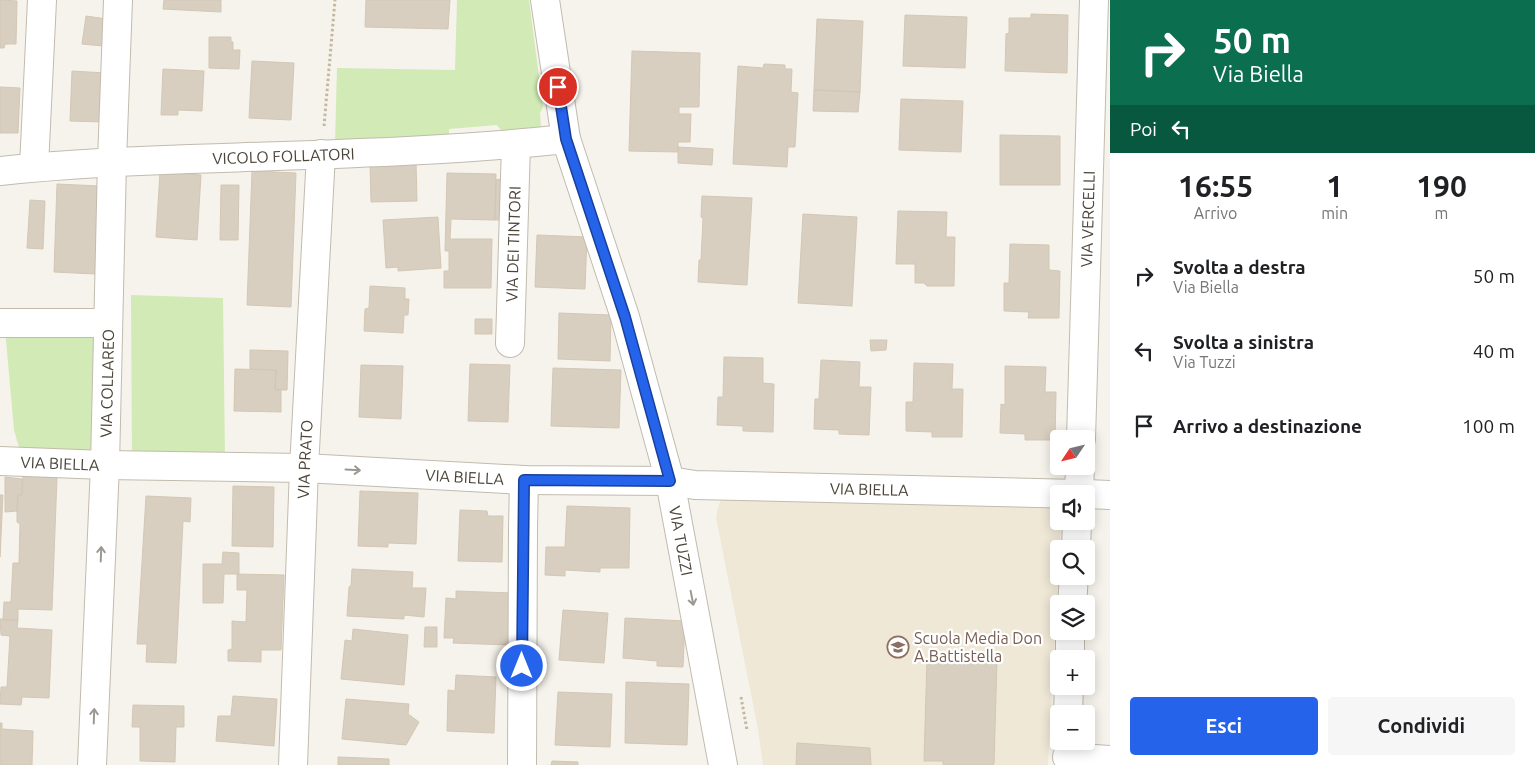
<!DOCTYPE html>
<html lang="it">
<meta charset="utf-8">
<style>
body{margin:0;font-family:Ubuntu,sans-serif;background:#f6f6f6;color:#202124;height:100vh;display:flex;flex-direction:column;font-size:19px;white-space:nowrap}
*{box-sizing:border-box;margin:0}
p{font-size:16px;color:#757577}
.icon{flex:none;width:28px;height:28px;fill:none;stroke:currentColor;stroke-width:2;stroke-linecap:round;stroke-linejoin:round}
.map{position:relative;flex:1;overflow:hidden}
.drawer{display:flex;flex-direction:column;background:#fff;width:425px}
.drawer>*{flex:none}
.top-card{background:#0b6e4f;color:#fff;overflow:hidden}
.needle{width:32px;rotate:235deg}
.controls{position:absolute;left:1050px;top:430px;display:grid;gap:10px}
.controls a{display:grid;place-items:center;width:45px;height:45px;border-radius:5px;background:#fff;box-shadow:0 2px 12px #0003;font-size:25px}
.pin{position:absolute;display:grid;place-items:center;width:42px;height:42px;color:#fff;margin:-21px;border:2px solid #fff;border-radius:50%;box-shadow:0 1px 5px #0007}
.me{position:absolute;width:55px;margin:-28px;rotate:0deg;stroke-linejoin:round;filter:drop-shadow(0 0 4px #0008)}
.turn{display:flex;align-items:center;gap:18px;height:105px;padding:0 20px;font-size:22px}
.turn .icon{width:65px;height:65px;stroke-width:2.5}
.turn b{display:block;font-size:35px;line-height:42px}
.then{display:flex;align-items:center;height:48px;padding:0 20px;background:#0003;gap:10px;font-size:19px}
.eta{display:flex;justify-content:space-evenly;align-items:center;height:85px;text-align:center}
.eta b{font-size:30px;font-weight:600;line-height:35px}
.button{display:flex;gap:10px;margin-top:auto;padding:10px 20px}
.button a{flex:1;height:58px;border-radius:5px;background:#2563eb;color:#fff;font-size:20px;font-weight:600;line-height:58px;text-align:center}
.button a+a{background:#f6f6f6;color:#202124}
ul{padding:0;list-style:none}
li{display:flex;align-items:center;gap:15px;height:75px;padding:0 20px}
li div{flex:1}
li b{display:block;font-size:19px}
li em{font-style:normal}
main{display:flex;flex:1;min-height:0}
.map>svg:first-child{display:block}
.education{fill:#efe8d6}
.green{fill:#d2eab5}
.building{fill:#d8cfc1;stroke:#d3c7b4}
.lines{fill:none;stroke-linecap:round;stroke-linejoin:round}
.minor-casing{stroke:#c2bbae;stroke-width:30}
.path{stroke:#c4b79f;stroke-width:3;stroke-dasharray:2.5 2.5;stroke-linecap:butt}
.minor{stroke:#fff;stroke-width:28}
.oneway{stroke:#9c9892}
.route-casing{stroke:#184099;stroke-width:12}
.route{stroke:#2563eb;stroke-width:9}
.labels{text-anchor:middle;stroke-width:4.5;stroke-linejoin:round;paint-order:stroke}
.street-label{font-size:16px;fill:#4b4439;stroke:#fff}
.education-label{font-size:16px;fill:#785e54;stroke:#fff;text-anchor:start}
</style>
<main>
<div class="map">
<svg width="1110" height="765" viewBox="0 0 1110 765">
<rect width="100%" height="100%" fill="#f6f3ec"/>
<!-- education -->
<path class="education" d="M722,497L1047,500L1054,507L1061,525L1048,765H763L758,729L716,518L718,507Z"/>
<!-- green -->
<path class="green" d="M457,0H529L543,107L540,113L541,128L507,137L497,125L449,129V139L335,142L337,68L455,70Z
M131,295L223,298L225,459L132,463Z
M5,329L119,334L114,464L22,458L14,430Z"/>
<!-- building -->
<path class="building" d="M0,0L17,1L16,44H5L4,48H0Z
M164,0H221V12L163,9Z
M366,0H450L448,29L365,27Z
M1031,14L1068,15L1067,73L1005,71L1006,34L1009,33V18H1031Z
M905,15L967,17L965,68L903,66Z
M86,16L107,19L103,46L82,44Z
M817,19L863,21L860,92L814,90Z
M209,37H231V42H233V50H240L239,69L209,68Z
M632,51L700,53L699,107H679V114H691L690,142H678V152L629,151Z
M252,61L294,63L291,120L249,118Z
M764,64L785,65V69H792L791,92L798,93L795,147H788L787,167L733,164L738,66L763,68Z
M163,69L204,71L202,111L178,110V115H161Z
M72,71L106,73L104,122L70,121Z
M0,87L20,88L18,133H0Z
M814,90L860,92L858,112L813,111Z
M901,99L963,101L961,152L899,150Z
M1000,135L1060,136V185H1000Z
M678,147L713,149L712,165L678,163Z
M416,162L417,201L371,202L370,163Z
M252,171L296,173L291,307L247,305Z
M160,172L201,175L197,240L156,237Z
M447,173L496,174L495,220L451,219L450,239H492L491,288H444V271H449V251H445Z
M508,178V220H495L496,180Z
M57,184L99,186L95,274L54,272Z
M221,185H239L238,240H220Z
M702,196L752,198L747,285L698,282L699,260H701L703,218L701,217Z
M30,200L45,201L43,249L27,248Z
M898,211L947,212L946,237H955L954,286H927L924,283H915V264H896Z
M803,214L857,217L852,306L798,303Z
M438,217L441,268L398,271V267L386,268L383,220Z
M537,235L587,237L585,289L535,287Z
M1010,244L1049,245V270L1060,271L1059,318H1028L1029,312L1004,311V283H1009Z
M370,286L405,288V299H409L408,315H404L403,333L364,331L365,309L369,308Z
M559,313L611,315L610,361L558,359Z
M475,319H492V334H475Z
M870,340H887L886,350L871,351Z
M250,350L288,351L287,390H275L276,370L250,369Z
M724,357L763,358V383L774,384L773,432L743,431V426L717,425L718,397H723Z
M821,360L860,362L859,387H871L869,435L839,434V430L814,429L815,399H819Z
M914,363L953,364L952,389H963L962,437H932V432L906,431V402H913Z
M470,364L510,365L508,422L468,421Z
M361,365L403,366L401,419L359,417Z
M1005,366L1046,367L1045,392H1056L1055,440H1025V434L1000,433L1001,404L1005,405Z
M553,368L621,370L619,428L551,426Z
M235,369L276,370L275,390H281V412L234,411Z
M23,476L57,477L52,610L18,609V620H3L4,602H11L13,563H19L20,524L17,522V511L18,495H22Z
M5,477L22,479V495H18L17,511L5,512Z
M233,486L274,487L273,547L232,546Z
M360,491L418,493L416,544L388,543V547L358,546Z
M0,495H3L0,557Z
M146,496L191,498L190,522L183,521L176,663L146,662L147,644H137Z
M567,506L630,508L629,568H600V572L565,570V576L545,575L546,547H565Z
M460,510L487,511L488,516H503L502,562L458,561Z
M223,552L239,553V574H224L223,603H203V564H222Z
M352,569L413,572L412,588H426L424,617L404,615V619L347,616L349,587L351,586Z
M237,574L284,575L281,650H261V662L228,661V650L232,649V621L246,622L247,590H237Z
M456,591L512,593L509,645L453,643L454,638H444L446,598L456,599Z
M563,610L608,613L604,663L559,660Z
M625,618L685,621L683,667L657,666V661L623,658Z
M0,619L18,620L17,628L52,630L49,698L22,697L21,705L0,704L1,687H7L10,636L1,635Z
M425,627H437V647H424Z
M353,629L408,635L404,685L341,679L345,640L352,641Z
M927,659L997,660L994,764L990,765H943V761H924Z
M456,675L496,677L494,733L447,731L448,690L455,691Z
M626,682L689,684L687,745L625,743Z
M558,692L612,694L610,747L555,745Z
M233,696L277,699L274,746L216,741L218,716H231Z
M346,699L409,704L408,714L419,722L406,745L342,739Z
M133,705L184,706V727H176L175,762L140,761V727H132Z
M0,723H2V729L33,731L32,765H0Z
M797,743L870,748L871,765H796Z
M338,757L389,759V765H338Z
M552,761L578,762V765H551Z"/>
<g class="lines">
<!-- minor casing -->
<g class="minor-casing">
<g id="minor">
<path id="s1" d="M545,0L566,139L625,317L670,481L723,765"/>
<path d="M34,167L42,0"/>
<path id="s2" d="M0,171C74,163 148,160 223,158C337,154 452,151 566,139"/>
<path d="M0,323H107"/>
<path id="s3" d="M510,343L516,144"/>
<path id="s4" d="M1081,439L1094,0"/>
<path id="s5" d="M0,461L105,465L304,468L524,480L670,481L695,485L1079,494"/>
<path d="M1079,494L1080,466"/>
<path d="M1086,494L1110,495"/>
<path d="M1076,549L1077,521"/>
<path d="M1072,604L1074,576"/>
<path d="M1070,659V631"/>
<path d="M1068,714L1069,686"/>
<path d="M1067,757L1110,760"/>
<path id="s6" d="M92,765L105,465L112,161L118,0"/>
<path id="s7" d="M293,765L304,468L321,154"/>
<path d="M522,765L523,528L524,480"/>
</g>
</g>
<!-- path -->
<path class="path" d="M324,126L335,0
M741,697L747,730"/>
<!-- minor -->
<use href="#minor" class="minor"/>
</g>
<!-- one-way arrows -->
<defs><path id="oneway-shaft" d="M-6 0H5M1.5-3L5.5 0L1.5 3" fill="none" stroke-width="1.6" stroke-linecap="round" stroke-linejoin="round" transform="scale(1.25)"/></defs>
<g class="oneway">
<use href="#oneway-shaft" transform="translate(353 470) rotate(3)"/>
<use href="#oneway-shaft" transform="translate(101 554) rotate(-88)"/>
<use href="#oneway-shaft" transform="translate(692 598) rotate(79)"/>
<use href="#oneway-shaft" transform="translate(94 716) rotate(-88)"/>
</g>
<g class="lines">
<!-- route casing -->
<g class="route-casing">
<path id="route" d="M522,666L524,480L670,481L625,317L566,139L558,87"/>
</g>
<!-- route -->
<use href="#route" class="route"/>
</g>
<!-- icons -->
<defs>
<g id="school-ring" transform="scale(1.125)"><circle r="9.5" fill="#fff" stroke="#8d6e63" stroke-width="1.5"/><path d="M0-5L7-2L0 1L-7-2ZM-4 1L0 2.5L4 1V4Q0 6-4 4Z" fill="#8d6e63"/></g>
</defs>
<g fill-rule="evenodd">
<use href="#school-ring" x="898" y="647"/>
</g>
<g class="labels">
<!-- street labels -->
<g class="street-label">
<text dy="6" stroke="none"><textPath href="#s2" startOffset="284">VICOLO FOLLATORI</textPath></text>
<text dy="6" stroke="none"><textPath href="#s4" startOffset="220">VIA VERCELLI</textPath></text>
<text dy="6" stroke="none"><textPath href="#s3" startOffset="99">VIA DEI TINTORI</textPath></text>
<text dy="6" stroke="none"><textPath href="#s6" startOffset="382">VIA COLLAREO</textPath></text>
<text dy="6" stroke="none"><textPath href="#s7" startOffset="306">VIA PRATO</textPath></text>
<text dy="6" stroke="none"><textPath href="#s5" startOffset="60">VIA BIELLA</textPath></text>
<text dy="6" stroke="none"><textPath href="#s5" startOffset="465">VIA BIELLA</textPath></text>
<text dy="6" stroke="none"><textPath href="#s5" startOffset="870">VIA BIELLA</textPath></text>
<text dy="6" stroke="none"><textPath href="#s1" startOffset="559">VIA TUZZI</textPath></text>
</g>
<!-- education labels -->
<g class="education-label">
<text x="914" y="644">Scuola Media Don<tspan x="914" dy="18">A.Battistella</tspan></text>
</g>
</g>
</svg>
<div class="controls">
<a><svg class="needle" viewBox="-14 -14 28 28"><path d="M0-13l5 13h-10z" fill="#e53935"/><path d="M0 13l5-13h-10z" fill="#757577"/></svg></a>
<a><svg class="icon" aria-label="sound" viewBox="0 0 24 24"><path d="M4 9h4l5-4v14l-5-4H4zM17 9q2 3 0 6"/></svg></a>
<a><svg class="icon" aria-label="search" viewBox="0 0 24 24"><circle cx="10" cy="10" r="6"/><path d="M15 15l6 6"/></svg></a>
<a><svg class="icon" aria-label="layers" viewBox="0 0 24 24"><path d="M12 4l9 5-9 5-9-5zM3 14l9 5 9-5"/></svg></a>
<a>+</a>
<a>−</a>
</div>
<div class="pin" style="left:558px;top:87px;background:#d93025"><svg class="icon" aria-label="arrive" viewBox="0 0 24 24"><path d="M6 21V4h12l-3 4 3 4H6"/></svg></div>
<svg class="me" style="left:522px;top:666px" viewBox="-20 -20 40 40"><circle r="17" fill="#2563eb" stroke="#fff" stroke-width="3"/><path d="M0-11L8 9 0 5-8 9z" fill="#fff"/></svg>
</div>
<section class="drawer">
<div class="top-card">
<div class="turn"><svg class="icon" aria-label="right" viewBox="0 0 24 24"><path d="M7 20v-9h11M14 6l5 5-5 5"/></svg><div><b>50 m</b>Via Biella</div></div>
<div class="then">Poi<svg class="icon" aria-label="left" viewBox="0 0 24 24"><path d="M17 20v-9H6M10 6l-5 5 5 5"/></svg></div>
</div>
<div class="eta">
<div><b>16:55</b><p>Arrivo</p></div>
<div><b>1</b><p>min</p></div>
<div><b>190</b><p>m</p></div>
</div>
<ul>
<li><svg class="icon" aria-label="right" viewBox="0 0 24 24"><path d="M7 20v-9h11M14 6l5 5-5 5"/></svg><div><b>Svolta a destra</b><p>Via Biella</p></div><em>50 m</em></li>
<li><svg class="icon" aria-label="left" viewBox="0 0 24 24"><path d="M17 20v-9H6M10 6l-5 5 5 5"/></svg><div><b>Svolta a sinistra</b><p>Via Tuzzi</p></div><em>40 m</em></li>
<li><svg class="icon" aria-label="arrive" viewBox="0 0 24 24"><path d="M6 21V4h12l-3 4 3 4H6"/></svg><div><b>Arrivo a destinazione</b></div><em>100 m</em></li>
</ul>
<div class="button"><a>Esci</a><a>Condividi</a></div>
</section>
</main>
